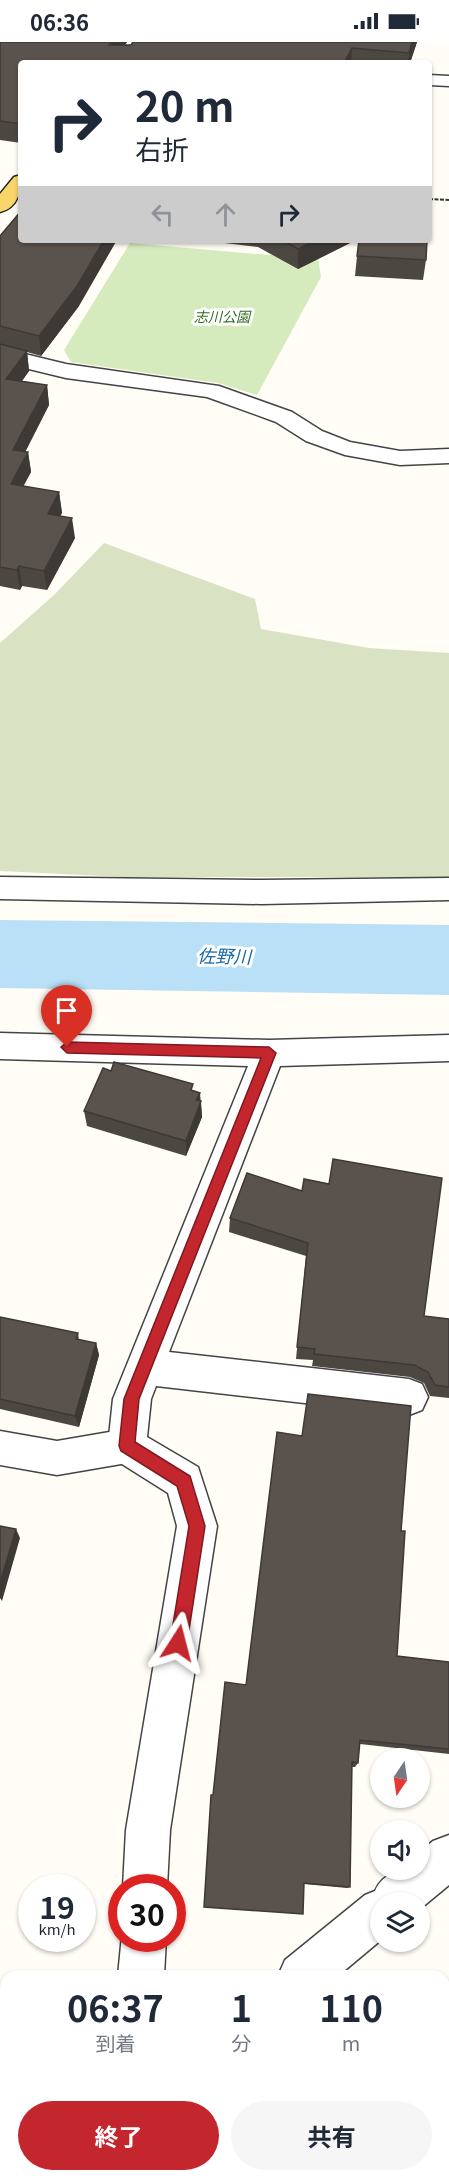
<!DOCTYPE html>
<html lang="ja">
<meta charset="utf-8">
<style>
body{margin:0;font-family:Georgia,"Noto Sans JP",serif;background:#f6f6f7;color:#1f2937;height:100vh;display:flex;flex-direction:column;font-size:22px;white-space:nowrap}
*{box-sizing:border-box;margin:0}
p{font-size:20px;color:#747a83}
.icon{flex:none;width:33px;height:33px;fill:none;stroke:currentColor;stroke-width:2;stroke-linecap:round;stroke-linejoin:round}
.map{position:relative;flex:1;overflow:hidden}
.sheet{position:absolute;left:0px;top:1928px;width:450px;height:212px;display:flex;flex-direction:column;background:#fff;border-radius:18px 18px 0 0;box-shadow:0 2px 4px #0004}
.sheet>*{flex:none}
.banner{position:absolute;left:18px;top:18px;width:414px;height:183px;border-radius:6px;box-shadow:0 2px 4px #0004;background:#fff;color:#1f2937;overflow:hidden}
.needle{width:39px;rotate:193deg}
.buttons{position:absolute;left:370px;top:1706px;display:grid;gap:12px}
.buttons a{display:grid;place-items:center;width:60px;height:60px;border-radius:50%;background:#fff;box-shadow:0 2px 4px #0004;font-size:30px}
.speed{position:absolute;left:18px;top:1832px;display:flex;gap:12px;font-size:30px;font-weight:700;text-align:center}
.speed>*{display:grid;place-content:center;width:78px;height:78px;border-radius:50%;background:#fff;box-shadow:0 2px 4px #0004;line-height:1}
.speed small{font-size:15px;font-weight:400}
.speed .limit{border:9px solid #d22;background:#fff;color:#111}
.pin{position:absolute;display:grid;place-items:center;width:51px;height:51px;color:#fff;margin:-62px -26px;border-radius:50% 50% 50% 0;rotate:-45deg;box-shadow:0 0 6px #0007}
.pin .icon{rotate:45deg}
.me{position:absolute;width:66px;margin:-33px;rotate:9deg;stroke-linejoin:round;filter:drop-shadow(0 0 4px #0008)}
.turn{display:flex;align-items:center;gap:21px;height:126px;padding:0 18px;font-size:27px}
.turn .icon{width:78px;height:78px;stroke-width:2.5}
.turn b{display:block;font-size:42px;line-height:51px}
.lanes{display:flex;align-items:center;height:57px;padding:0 18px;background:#0003;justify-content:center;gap:30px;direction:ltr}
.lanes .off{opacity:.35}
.eta{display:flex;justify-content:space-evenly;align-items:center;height:102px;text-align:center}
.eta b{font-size:36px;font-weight:700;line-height:42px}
.primary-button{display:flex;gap:12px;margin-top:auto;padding:12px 18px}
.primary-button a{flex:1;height:69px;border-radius:36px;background:#c4262e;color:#fff;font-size:24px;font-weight:700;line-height:69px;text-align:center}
.primary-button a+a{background:#f6f6f7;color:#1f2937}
.status{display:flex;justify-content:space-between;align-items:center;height:42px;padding:0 30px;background:#fff;direction:ltr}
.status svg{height:16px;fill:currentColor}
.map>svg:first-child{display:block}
.green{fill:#d5ebbd}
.cemetery{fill:#d9e3c4}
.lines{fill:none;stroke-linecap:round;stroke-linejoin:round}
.river{fill:#b9e0f7;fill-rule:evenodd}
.lane-casing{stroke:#444;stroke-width:3}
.street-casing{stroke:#444;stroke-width:3}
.primary-casing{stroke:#222;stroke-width:3}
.path{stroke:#333;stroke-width:2;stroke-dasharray:4 1.5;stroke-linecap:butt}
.lane{fill:#fff;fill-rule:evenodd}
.street{fill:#fff;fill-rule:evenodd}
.primary{fill:#f9d66b;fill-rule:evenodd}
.wall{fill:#4d4742}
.shaded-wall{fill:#3f3936}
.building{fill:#5a524d;stroke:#3f3936;stroke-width:1.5}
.route{fill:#c4262e;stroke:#7f191e;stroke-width:1.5}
.labels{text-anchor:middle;stroke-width:6;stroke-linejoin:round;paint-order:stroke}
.far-park-label{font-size:14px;font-style:italic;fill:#2f6b1f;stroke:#fff}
.water-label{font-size:18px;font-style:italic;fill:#1768a6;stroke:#fff}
</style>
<div class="status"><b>06:36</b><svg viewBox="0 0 49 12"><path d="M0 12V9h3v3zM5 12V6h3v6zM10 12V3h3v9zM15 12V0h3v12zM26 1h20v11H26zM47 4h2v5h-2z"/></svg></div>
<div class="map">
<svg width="449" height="2138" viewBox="0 0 449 2138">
<rect width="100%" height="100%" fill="#fffdf5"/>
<!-- green -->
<path class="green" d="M130,201L269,213L292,207L317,209L321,235L257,353L218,341L71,320L64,308Z"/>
<!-- cemetery -->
<path class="cemetery" d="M104,501L255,557L261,587L369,606L449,611V835H125L0,829V601L55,552Z"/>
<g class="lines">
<!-- river -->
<path class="river" d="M0,878L449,883V953L0,946Z"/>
<!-- lane casing -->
<g class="lane-casing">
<path id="lane" d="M429,33L449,34V44L429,43Z
M127,1387L139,1392L144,1404L139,1416L127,1421L57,1433L0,1423V1389L57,1399Z"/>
</g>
<!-- street casing -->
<g class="street-casing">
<path id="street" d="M0,306L66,322L219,344L292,370L322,389L350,400L400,409L449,407V421L400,423L345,413L306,399L276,380L207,355L66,336L0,320Z
M0,835L261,838L449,836V858L261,862L0,857Z
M0,991L269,998L449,993V1019L280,1024L169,1310L409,1337L422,1342L428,1355L422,1368L409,1373L156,1344L151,1357L147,1395L198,1425L217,1484L170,1788L167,1845H123L126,1788L177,1484L168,1451L114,1417L108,1404L113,1357L248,1024L0,1017Z
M449,1793V1843L420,1867V1860H381V1898L338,1934H278L285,1918L365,1853L375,1849C383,1830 402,1827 420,1827V1810L433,1799Z
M122,1893V1896H166L164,1934H118Z
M6,2109V2133H31L29,2138H0V2112Z
M106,2133H154V2138H106Z"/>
</g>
<!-- primary casing -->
<g class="primary-casing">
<path id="primary" d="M21,133C21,149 18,166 0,170V152L14,135Z"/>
</g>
<!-- path -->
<path class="path" d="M429,157L449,158"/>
<!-- lane -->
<use href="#lane" class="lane"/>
<!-- street -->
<use href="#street" class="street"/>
<!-- primary -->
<use href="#primary" class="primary"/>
</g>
<!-- wall -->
<path class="wall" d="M0,0H127L125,3L417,0L410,21H21V101L0,98Z
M0,194L79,264L41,314L27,310L29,329L22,339L47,343L49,363L25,410H28L31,430L23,444L59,450L62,471L60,474L75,496L47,548L22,544L20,548L0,544Z
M216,198H356L298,227L258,205L216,200Z
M357,214L426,218L423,238L355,234Z
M193,1049L201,1059L202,1075L186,1114L87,1084L84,1069Z
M247,1131L424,1274L449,1277V1356L430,1354L424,1341L410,1335L312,1324L313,1318L296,1317L306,1214L229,1190L230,1176Z
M0,1275L78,1291L79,1298L96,1301L99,1313L79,1385L0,1367Z
M401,1489L397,1614L449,1620V1712L360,1702L358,1721L355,1725H352L350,1845L347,1846L304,1842L213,1753L246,1643Z"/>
<!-- shaded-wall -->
<path class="shaded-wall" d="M112,0H127L112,21L109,3Z
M412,0H417L410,21H408L409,11Z
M352,6L351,21H344Z
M104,198H117L79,264L41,314L39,294Z
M316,198H356L298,227V207Z
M27,309L29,329L9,357L6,337Z
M47,343L49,363L16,428L13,408Z
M28,410L31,430L14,462L11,442Z
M59,450L62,471L50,492L48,472Z
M72,476L75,496L47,548L44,529Z
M19,524L22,544L20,548L17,528Z
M200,1051L202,1075L186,1114V1099L196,1058Z
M96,1301L99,1313L79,1385L75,1374Z
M16,1487L20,1496L2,1559L0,1556V1541Z"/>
<!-- building -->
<path class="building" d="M0,0H112L109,3H131L133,0H412L409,11L352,6L344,21H21V82L0,79Z
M21,169V198H104L77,244L39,294L0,284V194Z
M282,198H316L298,207Z
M359,198H427L426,218L357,214Z
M0,302L27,309L6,337L47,343L13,408L28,410L11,442L59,450L48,472L72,476L44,529L19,524L17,528L0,525Z
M114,1020L193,1042L191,1048L200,1051L196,1058L201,1059L186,1099L84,1069L103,1026L111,1029Z
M333,1117L442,1136L424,1274L449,1277V1345L435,1343L428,1330L414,1323L314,1312L315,1307L297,1305L308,1201L230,1176L247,1131L302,1149L304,1137L329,1142Z
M0,1275L78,1291L76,1297L96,1301L75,1374L0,1357Z
M308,1352L411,1364L401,1489H405L397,1614L449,1620V1707L360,1698L358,1721L352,1720L350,1845L304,1841L303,1872L204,1865L211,1753H213L225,1640L246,1643L277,1390L302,1394Z
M0,1484L16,1487L0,1541Z"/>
<!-- route -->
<path class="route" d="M67,1000L269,1005L276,1011L139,1357L135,1400L190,1434L205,1484L187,1601L184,1607L178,1610L172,1607L170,1601L189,1484L177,1444L121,1409L119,1404L124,1357L261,1016L67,1011L61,1005Z"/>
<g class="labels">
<!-- far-park labels -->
<g class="far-park-label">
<text x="222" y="280">志川公園</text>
</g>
<!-- water labels -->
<g class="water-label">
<text transform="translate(224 915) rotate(1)" y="6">佐野川</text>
</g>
</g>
</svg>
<div class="buttons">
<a><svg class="needle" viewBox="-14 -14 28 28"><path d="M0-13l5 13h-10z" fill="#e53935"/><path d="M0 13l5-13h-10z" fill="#747a83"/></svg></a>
<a><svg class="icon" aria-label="sound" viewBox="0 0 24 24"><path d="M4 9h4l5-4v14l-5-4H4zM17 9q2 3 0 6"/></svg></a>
<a><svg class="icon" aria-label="layers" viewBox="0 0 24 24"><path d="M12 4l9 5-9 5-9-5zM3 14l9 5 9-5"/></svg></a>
</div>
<div class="speed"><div>19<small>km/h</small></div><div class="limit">30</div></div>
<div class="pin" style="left:67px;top:1005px;background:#d93025"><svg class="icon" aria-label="arrive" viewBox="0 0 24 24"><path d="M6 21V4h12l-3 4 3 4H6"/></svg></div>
<svg class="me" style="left:178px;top:1601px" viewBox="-20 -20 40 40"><path d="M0-17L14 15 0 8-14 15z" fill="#c4262e" stroke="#fff" stroke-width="4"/></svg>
<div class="banner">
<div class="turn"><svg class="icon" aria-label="right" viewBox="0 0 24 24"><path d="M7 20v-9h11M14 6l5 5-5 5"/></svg><div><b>20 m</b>右折</div></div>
<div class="lanes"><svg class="icon off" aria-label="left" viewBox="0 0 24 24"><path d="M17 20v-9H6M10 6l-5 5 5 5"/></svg><svg class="icon off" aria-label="ahead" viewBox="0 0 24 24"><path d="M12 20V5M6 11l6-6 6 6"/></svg><svg class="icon" aria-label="right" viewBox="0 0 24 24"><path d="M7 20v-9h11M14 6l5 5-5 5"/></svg></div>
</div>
<section class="sheet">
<div class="eta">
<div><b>06:37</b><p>到着</p></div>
<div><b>1</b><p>分</p></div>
<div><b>110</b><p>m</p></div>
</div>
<div class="primary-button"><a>終了</a><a>共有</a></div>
</section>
</div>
